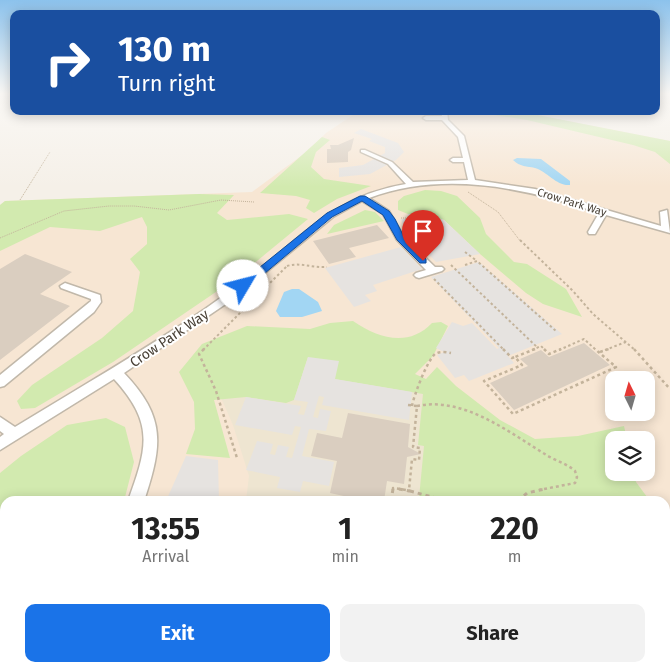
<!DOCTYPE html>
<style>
body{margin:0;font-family:"Fira Sans",sans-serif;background:#f2f2f2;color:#222;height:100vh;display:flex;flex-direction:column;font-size:19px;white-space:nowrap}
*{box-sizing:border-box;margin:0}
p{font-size:16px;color:#767676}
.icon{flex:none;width:28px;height:28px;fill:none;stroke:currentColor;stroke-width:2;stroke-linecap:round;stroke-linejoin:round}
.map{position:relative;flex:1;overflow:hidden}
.side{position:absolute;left:0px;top:496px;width:670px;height:176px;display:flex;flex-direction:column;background:#fff;border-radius:15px 15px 0 0;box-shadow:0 2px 12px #0003}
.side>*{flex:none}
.top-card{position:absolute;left:10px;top:10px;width:650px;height:105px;border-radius:10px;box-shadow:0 2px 12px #0003;background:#1a4fa0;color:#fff;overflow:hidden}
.needle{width:32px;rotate:355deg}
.buttons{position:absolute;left:605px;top:371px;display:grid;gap:10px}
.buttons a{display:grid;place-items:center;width:50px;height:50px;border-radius:10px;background:#fff;box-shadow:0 2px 12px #0003;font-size:25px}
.pin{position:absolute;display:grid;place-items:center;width:42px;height:42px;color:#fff;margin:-51px -21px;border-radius:50% 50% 50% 0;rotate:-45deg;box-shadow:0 0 5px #0007}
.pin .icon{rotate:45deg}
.me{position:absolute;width:55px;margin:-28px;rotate:53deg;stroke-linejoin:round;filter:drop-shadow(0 0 4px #0008)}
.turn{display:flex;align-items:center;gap:18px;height:105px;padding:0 25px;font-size:22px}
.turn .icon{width:65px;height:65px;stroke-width:2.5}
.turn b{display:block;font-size:35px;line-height:42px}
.eta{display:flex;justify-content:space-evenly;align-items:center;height:85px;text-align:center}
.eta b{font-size:30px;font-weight:700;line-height:35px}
.button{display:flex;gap:10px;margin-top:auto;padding:10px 25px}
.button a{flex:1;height:58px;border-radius:10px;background:#1a73e8;color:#fff;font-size:20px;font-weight:700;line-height:58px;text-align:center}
.button a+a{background:#f2f2f2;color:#222}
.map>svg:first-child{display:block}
.commercial{fill:#f7e6d3;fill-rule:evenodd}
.education{fill:#eee5d1}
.green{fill:#d2eaaf}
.parking{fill:#e6e3e0}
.water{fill:#a2d6f3}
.building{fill:#dacec0}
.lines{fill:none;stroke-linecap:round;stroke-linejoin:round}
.minor-casing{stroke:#c1b8aa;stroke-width:3}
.path-far3{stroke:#c3b39b;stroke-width:1;stroke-dasharray:1 1;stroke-linecap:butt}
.path-far2{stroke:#c3b39b;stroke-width:2;stroke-dasharray:2.5 2.5;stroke-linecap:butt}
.path-far1{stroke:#c3b39b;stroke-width:2.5;stroke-dasharray:3 3;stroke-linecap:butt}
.path{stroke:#c3b39b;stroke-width:3;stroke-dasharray:4 4;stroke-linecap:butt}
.minor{fill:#fff;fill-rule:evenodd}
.route{fill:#1a73e8;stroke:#114b97}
.labels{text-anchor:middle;stroke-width:4;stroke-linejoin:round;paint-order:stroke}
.far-street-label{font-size:11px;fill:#484036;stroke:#fff}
.street-label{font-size:14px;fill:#484036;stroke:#fff}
</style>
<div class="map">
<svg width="670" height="672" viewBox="0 0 670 672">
<rect width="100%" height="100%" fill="#f5f0e8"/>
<!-- commercial -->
<path class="commercial" d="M359,111H517L670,141V672H0V205L5,201L252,192L305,153L326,133ZM614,380H646V412H614ZM614,440H646V472H614ZM5,501H665V668H5Z"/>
<!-- education -->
<path class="education" d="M220,336L422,377L567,501H246L249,476L233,425L218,391Z"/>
<!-- green -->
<path class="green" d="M468,111H517L670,141V164L655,152L633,145L527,120Z
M322,137L330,140L316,152L311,167L324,179L371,186L337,199L314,213L306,208L310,200L296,196L260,193Z
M425,190L441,191L457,196L480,218L486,234L514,262L527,264L566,289L582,317L543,304L526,293L480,254L444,220L428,215L408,214L398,210V201L404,196Z
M199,194L234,195L217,213L227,220L289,214L308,219L235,279L113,362L35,408L21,409L17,401L32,385L102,338L133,311L140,272L130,259L147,244V227L142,217L100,231L50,227L0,251V205L5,201Z
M365,210L375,212L384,221L327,234L334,225Z
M353,321C378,338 408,348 432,323L441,322L448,326L433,356L415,374L426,379L437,367L456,386L500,420L535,439L578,436L624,426L627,440H614V472L634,473L636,482L650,501H414L419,498L424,446L418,445L423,394L334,379L308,357L294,400L286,403L246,397L214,400L230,458L186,454L195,429L194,402L179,372L202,344L247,326L310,329L330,323Z
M106,418L125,427L134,462L124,501H5V537L0,540V473L21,456L67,425Z
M451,668H540L539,672H451Z"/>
<!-- parking -->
<path class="parking" d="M361,129L398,143L404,152L396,160L370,174L339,177V168L363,165L385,153V147L369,141L372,139L354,133Z
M408,214L428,215L444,220L480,254L436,262L405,229L401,219H408Z
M401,247L422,269L373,285L377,291L365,295L371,301L354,307L325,268Z
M479,262L562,334L508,356L514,363L469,381L464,375L455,378L437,355L444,352L436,348L452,322L463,326L472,323L497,349L499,348L431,277Z
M308,357L339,361L335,379L412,392L409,420L322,405L324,397L319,396L313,417L318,418L320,409L331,411L326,431L309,429L302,456L334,462L329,486L303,481L300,492L277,488L280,477L246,470L257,441L273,444L270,454L275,455L278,445L289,447L286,457L292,458L301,427L295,426L292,435L235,425L246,397L301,406L298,414L304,415L308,402L294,400Z
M186,456L218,460L219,501H166Z
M303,668H451V672H302Z"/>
<!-- water -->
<path class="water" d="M517,158L541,159L570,181V185C556,186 548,172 535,168C527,166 520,167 513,160Z
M292,289H299L318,302L322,311L302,317H280L276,311L284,292Z"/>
<!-- building -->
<path class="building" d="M354,138L351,150L348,152V162L327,163V149H331L330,145H338Z
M377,225L389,238L349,248L356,257L329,264L313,241Z
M25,254L72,272L40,294L70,306L0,360V269Z
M584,343L610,365L514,410L490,383L528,366L520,359L541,350L549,357Z
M348,413L410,424L408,447L421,454L407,457L404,484L387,481L384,501L362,498V500L330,493L337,461L311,456L317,433L342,438Z"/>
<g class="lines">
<!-- minor casing -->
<g class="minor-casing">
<path id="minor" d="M441,111H447L448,120L464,136L475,180L535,189L661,226L660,212L667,210L670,233L606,215L595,234H589L588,232L599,213C525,188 445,170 369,198L389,211L404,237L435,267H442L444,269L442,271L419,278L416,277L414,275L416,273L426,270L397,240L383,214L362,201L333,217L236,297L124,373C167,418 162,446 144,501H128C147,448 155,424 114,379L0,450V437L4,434L0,431V417L15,427C79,388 143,351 205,309C229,292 253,275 275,257C319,220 347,194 406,184L388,164L361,152V150H365L392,162L413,182L468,180L464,162H453L450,160L453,158H463L458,137L442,120H426L423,118L426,116H442Z
M65,283L100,295L101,302L94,312L4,386L0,387V375L91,301V299L61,288L60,286Z
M412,668H431L432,672H412Z"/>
</g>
<!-- path-far3 -->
<path class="path-far3" d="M468,192L498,212L521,242
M20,200L50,152
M401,218H408L413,221
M0,238L64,211L109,206H134L169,210L221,200L254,202"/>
<!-- path-far2 -->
<path class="path-far2" d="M520,240L573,291L593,314L635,350
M465,252L477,261
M451,265L538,348
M465,265L477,261L556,331
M287,266C300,262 312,268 327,267
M434,279L504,350
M203,350L287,266
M532,350L541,346L545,350
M559,350L584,339L596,350
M605,350L626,342"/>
<!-- path-far1 -->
<path class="path-far1" d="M204,349L199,354L216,391L237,458
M503,349L512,358L515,357
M535,349L515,357L522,365L484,381L513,414L616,367L595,349
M544,349L549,354L561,349
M634,349L670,389
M600,352L609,349
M408,405L417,406L413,447L420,448L419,460L412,459L409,490
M412,406C414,395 427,361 435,354C440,351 446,352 451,353
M417,406C464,396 510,433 548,456C557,461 567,464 575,471L577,477L575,483L539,490
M393,490V488L406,490"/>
<!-- path -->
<path class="path" d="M399,489L409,491V489
M410,491L436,498L440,501
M391,501L393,489
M518,501L527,493L545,489"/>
<!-- minor -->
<use href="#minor" class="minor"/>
</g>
<!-- sky -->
<linearGradient id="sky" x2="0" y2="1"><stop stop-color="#8cc2ec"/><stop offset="0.5" stop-color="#faf8f5"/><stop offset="1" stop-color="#faf8f5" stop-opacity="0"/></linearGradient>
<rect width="670" height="187" fill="url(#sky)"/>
<!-- route -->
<path class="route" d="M360,196H365L389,211L395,219L404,237L426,259V263H420L397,240L383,215L362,201L332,217L246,289H239V284L327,213Z"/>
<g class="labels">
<!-- far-street labels -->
<g class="far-street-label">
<text transform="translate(572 202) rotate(17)" y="4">Crow Park Way</text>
</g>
<!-- street labels -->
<g class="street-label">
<text transform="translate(169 338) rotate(-34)" y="5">Crow Park Way</text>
</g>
</g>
</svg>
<div class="buttons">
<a><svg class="needle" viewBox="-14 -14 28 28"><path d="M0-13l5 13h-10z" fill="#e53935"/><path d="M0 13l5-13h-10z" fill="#767676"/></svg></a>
<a><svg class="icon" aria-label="layers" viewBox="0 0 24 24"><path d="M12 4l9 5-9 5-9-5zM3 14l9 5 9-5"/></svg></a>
</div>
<div class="pin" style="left:423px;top:261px;background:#d93025"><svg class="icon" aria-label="arrive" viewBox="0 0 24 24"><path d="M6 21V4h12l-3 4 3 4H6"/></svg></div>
<svg class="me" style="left:243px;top:286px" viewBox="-20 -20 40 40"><circle r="19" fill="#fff"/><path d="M0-13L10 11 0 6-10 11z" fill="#1a73e8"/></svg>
<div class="top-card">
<div class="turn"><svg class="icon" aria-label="right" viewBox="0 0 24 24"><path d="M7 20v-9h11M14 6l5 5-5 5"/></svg><div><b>130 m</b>Turn right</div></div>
</div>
<section class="side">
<div class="eta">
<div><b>13:55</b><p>Arrival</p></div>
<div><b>1</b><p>min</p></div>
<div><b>220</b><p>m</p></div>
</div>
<div class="button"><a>Exit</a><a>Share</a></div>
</section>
</div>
